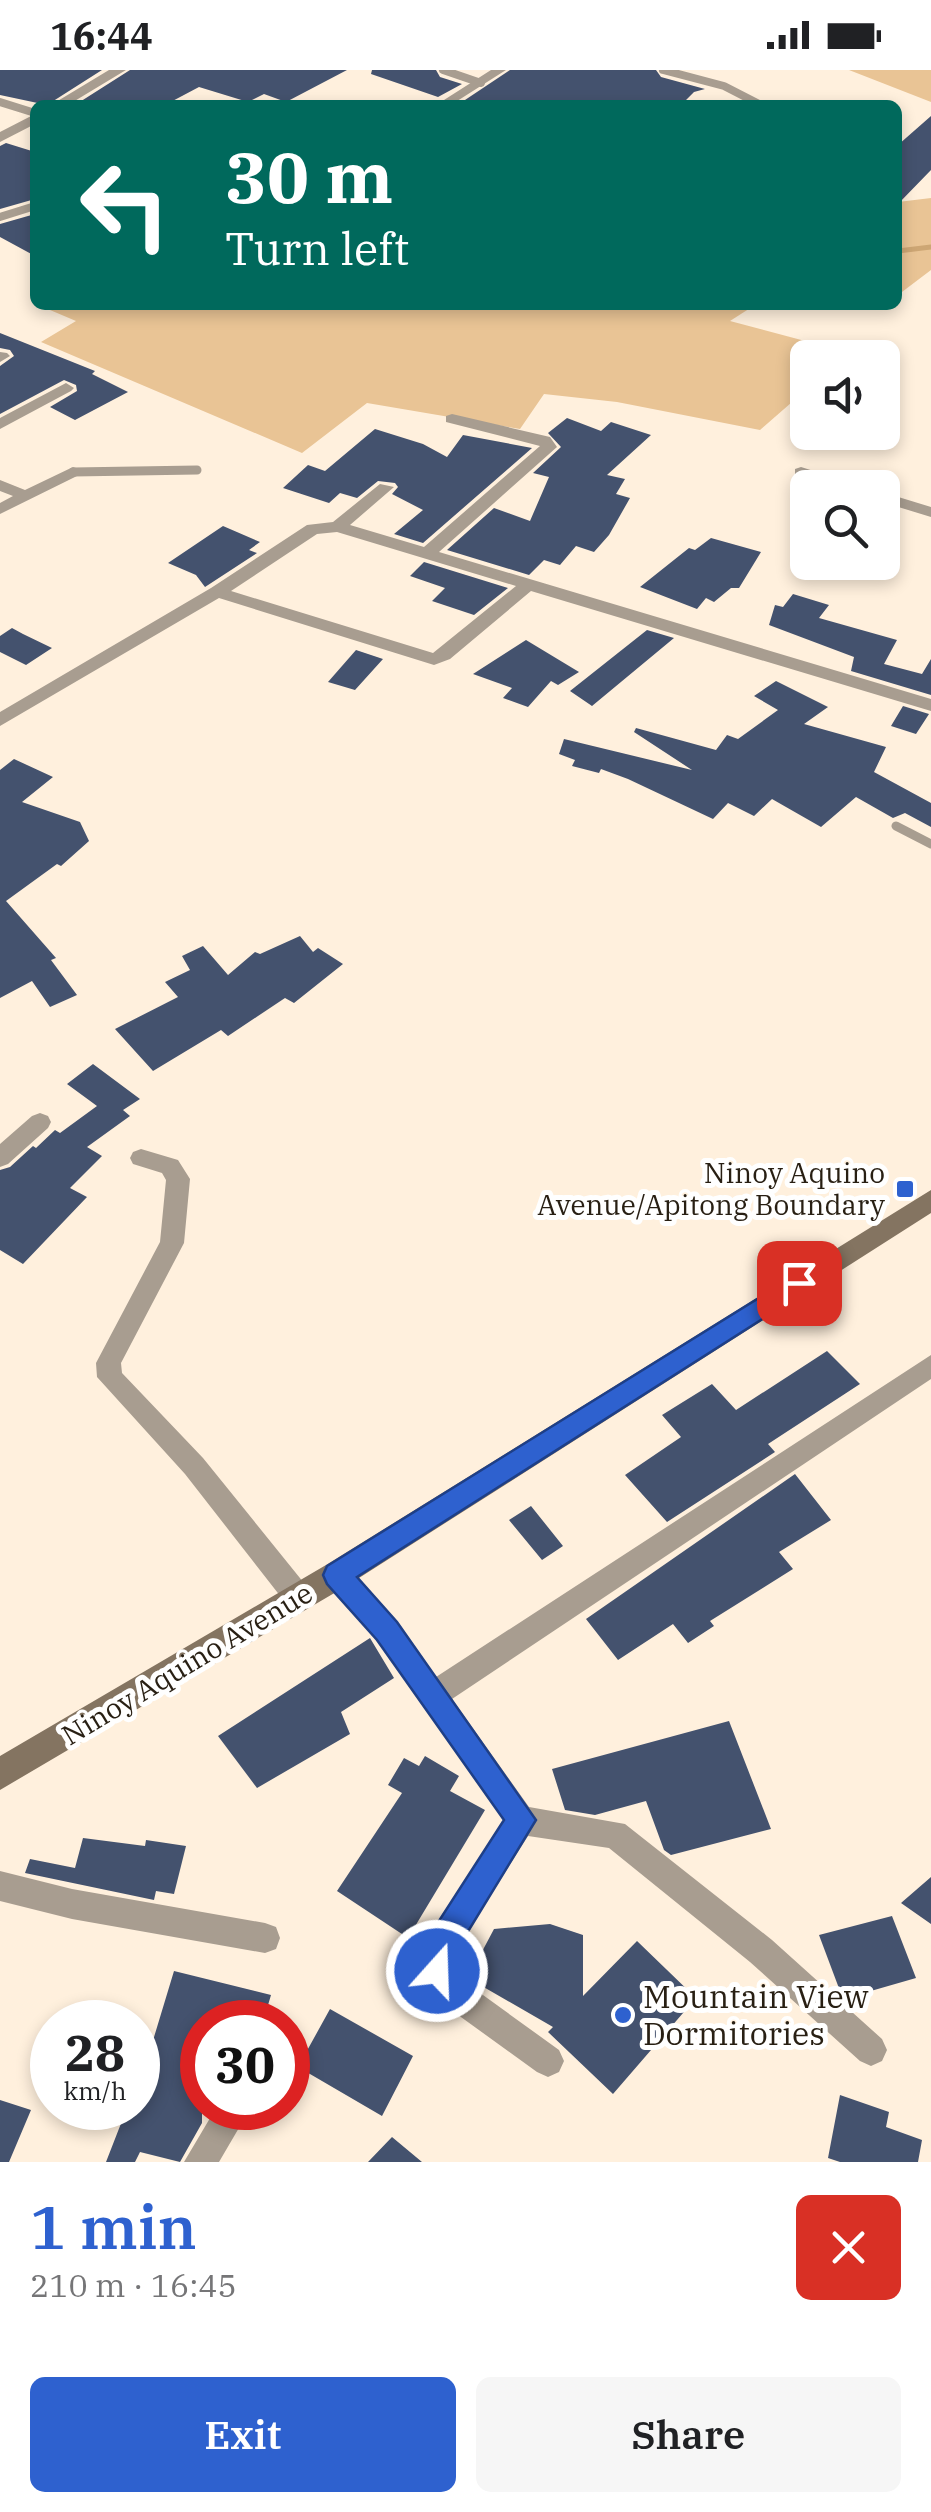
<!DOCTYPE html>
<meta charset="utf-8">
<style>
body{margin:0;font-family:"IBM Plex Serif",serif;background:#f6f6f6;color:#202124;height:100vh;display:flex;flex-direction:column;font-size:38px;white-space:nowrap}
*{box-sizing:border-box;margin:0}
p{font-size:32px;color:#757577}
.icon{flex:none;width:55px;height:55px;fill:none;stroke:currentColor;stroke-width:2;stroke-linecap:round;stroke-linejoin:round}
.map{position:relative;height:2092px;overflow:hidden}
.sheet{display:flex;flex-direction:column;background:#fff;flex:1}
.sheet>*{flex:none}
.top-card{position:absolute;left:30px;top:30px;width:872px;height:210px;border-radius:15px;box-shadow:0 5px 15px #0003;background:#00695c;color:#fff;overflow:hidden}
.tools{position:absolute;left:790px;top:270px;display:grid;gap:20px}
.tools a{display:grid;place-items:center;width:110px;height:110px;border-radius:15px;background:#fff;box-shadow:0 5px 15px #0003;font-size:50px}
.speed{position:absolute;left:30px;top:1930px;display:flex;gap:20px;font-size:50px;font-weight:700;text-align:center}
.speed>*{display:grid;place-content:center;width:130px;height:130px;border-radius:50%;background:#fff;box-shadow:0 5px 15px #0003;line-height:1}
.speed small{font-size:25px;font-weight:400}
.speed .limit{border:15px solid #d22;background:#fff;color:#111}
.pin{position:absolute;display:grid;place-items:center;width:85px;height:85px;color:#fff;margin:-42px;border-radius:20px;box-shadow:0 5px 15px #0006}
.me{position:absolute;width:110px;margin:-55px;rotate:20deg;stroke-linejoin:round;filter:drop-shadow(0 0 8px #0008)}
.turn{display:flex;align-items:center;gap:35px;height:210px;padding:0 30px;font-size:45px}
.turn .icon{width:130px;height:130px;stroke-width:2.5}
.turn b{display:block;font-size:70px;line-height:85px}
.round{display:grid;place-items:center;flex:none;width:105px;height:105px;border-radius:15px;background:#f6f6f6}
.overview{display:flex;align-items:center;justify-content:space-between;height:170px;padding:0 30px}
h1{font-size:60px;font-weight:600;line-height:75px;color:#2e61cf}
.cta{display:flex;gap:20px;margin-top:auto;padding:20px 30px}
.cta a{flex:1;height:115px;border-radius:15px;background:#2e61cf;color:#fff;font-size:40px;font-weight:600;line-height:115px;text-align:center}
.cta a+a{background:#f6f6f6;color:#202124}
.status{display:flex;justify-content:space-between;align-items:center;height:70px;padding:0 50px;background:#fff;direction:ltr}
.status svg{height:28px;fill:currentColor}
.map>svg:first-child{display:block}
.green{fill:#e9c495}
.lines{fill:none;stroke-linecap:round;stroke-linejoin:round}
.stream{stroke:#cda674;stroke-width:5}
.building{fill:#44526e}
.service-far1{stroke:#a89d90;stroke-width:8}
.service{stroke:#a89d90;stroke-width:9}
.minor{fill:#a89d90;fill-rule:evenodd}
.tertiary{fill:#a89d90;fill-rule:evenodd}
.secondary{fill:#847461;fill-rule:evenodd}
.route{fill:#2e61cf;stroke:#1e3f87;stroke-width:2.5}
.poi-dot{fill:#2e61cf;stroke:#fff;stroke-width:4}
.labels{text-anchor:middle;stroke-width:10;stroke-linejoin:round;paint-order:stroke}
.poi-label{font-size:28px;fill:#281f13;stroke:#fff;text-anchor:end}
.street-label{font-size:28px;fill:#281f13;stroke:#fff}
.near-poi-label{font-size:32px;fill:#281f13;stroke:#fff;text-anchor:start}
</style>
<div class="status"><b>16:44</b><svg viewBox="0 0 49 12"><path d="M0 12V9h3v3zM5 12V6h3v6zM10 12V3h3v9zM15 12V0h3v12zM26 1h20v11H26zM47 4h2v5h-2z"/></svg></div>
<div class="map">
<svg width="931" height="2092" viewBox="0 0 931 2092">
<rect width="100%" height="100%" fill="#fff0dd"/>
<!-- green -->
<path class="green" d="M849,0H931V32Z
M931,128V200L898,225V132Z
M58,235H755L730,251L850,283L845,287L808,288L807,319L760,360L617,332L544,324L520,359L367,333L302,383L41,272L76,251L50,240Z"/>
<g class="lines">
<!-- stream -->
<path class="stream" d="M898,181L931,177"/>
</g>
<!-- building -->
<path class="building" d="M0,0H102L47,35L0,25Z
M130,0H347L286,32L264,24L248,32L199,17L165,35H75Z
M372,0H436L440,7L462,14L438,27L371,4Z
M510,0H656L661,7L705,19L694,22L681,35H480L465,30Z
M931,46V100L898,134V75Z
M6,73L35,82V129L0,139V76Z
M35,144V186L0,167V154Z
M0,263L95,301L92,304L128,322L75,350L50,337L77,321L76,315L64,310L0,344V296L14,286L10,280L0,278Z
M567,348L601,361L611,352L651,365L607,405L625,409L616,424L630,428L609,465L594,482L576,476L560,495L544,490L529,505L447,480L494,438L530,451L549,407L533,403L561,377L548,363Z
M375,359L423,374L447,387L463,365L532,378L423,473L394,464L423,440L392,424L398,417L395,413L378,411L357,428L340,423L329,433L283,418L308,395L325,401Z
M223,456L260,472L249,480L257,483L205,517L196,505L168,493Z
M711,468L761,482L739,518H731L714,532L706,528L697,539L640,517L689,478L695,480Z
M424,492L508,518L474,545L432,531L445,518L410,506Z
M793,524L829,535L819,548L897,570L884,594L922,604L931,589V625L851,601L854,587L769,555L775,535L783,537Z
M12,558L23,564L52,578L26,595L0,582V566Z
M647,560L674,568L592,636L570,621Z
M526,570L579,602L558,615L551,611L528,637L503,628L512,618L473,604Z
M356,580L383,589L355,620L328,612Z
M776,611L828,637L804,654L886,677L874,702L931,733V757L905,743L893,748L856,727L821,757L772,729L754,746L728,733L713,749L628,709L601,699L599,703L572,696L575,690L559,684L564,669L692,700L634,662L636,658L716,680L727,665L738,669L778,640L754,626Z
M903,636L929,644L916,664L891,656Z
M14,689L53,707L22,732L80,752L89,771L61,796L57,794L6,831L56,888L51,890L77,925L50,937L32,911L0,928V700Z
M300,866L313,882L318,878L343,894L294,933L285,928L228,966L221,960L153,1001L115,959L178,927L165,912L190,900L182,886L203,876L228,905L255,882L260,884Z
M93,994L140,1029L123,1040L130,1046L87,1077L102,1086L70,1118L87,1127L23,1194L0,1180V1100L10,1097L33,1076L36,1078L55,1060L60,1063L97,1036L67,1014Z
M827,1281L860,1314L768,1374L775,1382L667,1452L625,1405L681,1367L662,1345L712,1314L736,1340Z
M795,1404L831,1450L779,1482L793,1499L710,1551L714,1556L688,1573L673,1554L618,1590L586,1549Z
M531,1436L563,1476L542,1490L509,1450Z
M370,1568L394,1608L341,1642L350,1664L257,1718L218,1666Z
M729,1651L771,1759L671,1785L664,1780L646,1731L595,1745L565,1740L552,1699Z
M425,1686L459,1706L450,1721L485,1740L408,1868L337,1821L402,1723L388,1715L404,1688L419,1696Z
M83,1768L145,1776L146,1770L186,1776L174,1824L156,1821L154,1830L25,1803L30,1789L75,1798Z
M931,1807V1854L901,1833Z
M892,1846L916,1908L843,1929L819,1865Z
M550,1854L583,1865V1926L637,1871L696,1928L613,2024L548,1962L553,1957L468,1908L494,1859Z
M174,1901L271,1925L263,1952H202V2053L180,2092L140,2082L135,2092H106L127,2038H138V2020Z
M330,1939L413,1986L382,2046L298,1997Z
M840,2025L889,2042L886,2057L922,2070L918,2092H840L828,2088Z
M0,2030L31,2040L9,2092H0Z
M392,2067L422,2092H368Z"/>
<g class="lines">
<!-- service-far1 -->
<path class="service-far1" d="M443,0L481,13
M663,0L724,16L761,35
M0,32L35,43
M0,147L35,136"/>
<!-- service -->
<path class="service" d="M73,402L197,400
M896,756L931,774"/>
<!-- minor -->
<path class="minor" d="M491,0H506L454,33L444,30Z
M0,282L7,283L10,286L0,292Z
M66,313L74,318L71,321L0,359V348Z
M452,344L550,367L557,377L439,482L931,629V641L531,521L450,589L434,595L219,528L0,656V642L211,518L307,455L333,452L380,414L394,417L350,455L424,477L540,376L446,352V346ZM337,462L516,516L433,583L231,521L317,464Z
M73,397L79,399V405L0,444V433L13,426L0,421V410L25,420Z
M801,397L858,415L860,418H834L795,405V399Z
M882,422L931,437V447L882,432Z
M40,1043L48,1046L51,1052L48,1058L8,1094L0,1097V1074L32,1046Z
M141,1079L178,1090L190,1109L184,1173L121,1293L122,1303L203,1388L308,1518L312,1527L308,1536L298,1540L288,1536L185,1404L97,1307L96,1293L160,1172L166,1110L162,1103L133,1094L130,1088L133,1082Z
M931,1285V1309L452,1629L529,1737L625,1754L772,1870L882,1969L887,1980L882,1991L871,1996L860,1991L750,1892L609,1778L528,1766L452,1886V1898L458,1907L559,1980L564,1991L559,2002L548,2007L537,2002L436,1929L422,1901L426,1871L504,1750L377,1570L327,1514L323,1505L327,1496L337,1493L347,1496L397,1552L436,1607Z
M0,1801L72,1819L265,1853L276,1857L280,1868L276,1879L265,1883L72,1849L0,1831Z
M216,2038L250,2039L219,2092H184Z"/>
<!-- tertiary -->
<path class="tertiary" d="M109,0H126L68,35H51Z
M35,44V54L0,72V62Z"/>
<!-- secondary -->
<path class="secondary" d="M931,1120V1143L348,1515L0,1720V1686L326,1495Z"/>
</g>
<!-- route -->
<path class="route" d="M799,1203L808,1206L811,1213L808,1220L357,1507L397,1552L536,1750L453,1886L448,1912L437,1916L426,1912L421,1882L426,1871L504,1750L377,1570L327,1514L323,1505L327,1496Z"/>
<!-- markers -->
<g class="poi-dot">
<rect x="895" y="1109" width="20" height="20" rx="5"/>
<circle cx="623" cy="1945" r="10"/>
</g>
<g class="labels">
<!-- poi labels -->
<g class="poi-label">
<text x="885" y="1113">Ninoy Aquino<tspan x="885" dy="32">Avenue/Apitong Boundary</tspan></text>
</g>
<!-- street labels -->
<g class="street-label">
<text transform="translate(187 1594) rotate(-31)" y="10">Ninoy Aquino Avenue</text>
</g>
<!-- near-poi labels -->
<g class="near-poi-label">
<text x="643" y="1938">Mountain View<tspan x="643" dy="37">Dormitories</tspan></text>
</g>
</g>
</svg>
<div class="tools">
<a><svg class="icon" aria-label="sound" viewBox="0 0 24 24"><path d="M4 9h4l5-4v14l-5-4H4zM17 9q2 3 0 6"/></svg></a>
<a><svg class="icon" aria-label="search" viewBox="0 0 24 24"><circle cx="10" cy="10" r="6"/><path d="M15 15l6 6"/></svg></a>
</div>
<div class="speed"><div>28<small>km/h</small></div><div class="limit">30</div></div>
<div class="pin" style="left:799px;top:1213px;background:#d93025"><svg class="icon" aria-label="arrive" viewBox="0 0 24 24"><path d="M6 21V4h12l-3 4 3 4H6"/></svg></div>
<svg class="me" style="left:437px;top:1901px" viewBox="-20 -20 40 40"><circle r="17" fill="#2e61cf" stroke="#fff" stroke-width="3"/><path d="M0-11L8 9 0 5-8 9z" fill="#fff"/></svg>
<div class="top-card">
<div class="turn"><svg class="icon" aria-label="left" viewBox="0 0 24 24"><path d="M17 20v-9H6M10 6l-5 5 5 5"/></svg><div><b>30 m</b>Turn left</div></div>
</div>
</div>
<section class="sheet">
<div class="overview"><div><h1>1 min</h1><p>210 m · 16:45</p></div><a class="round" style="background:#d93025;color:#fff"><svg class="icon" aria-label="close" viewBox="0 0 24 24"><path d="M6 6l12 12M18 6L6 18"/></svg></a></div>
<div class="cta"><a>Exit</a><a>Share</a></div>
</section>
